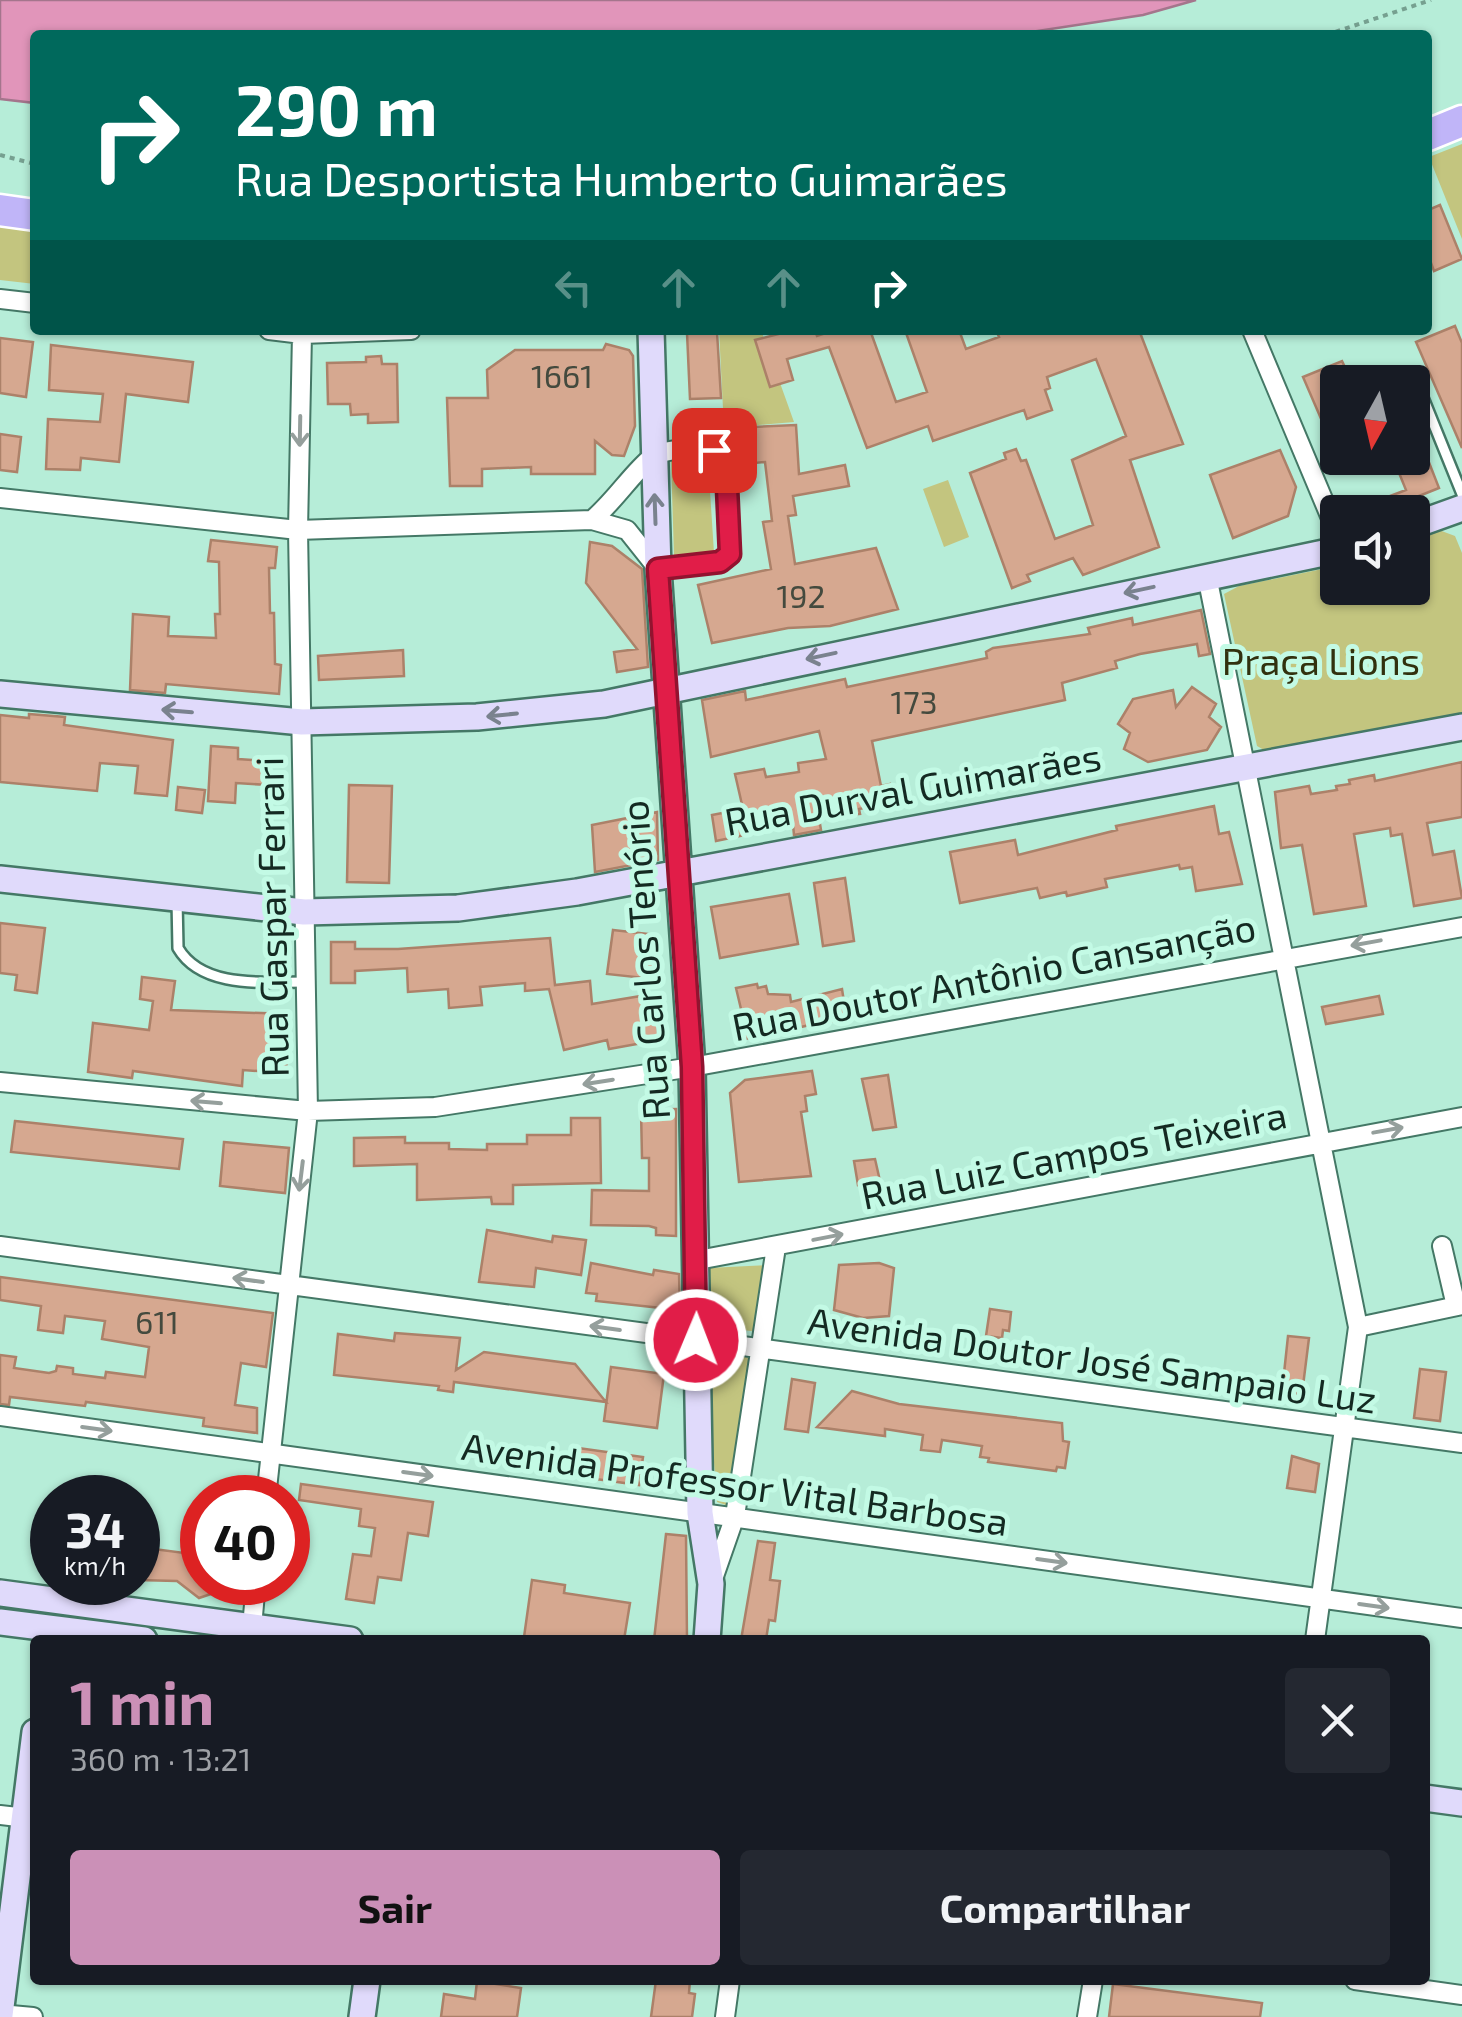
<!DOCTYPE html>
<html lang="pt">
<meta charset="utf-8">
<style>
body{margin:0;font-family:"Exo 2",sans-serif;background:#242831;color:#f1f3f6;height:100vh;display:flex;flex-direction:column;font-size:38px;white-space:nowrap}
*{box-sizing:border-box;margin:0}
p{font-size:32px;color:#9ea1a6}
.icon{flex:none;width:55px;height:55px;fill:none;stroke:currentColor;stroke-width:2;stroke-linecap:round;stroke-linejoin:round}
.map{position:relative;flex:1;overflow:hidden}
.drawer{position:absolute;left:30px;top:1635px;width:1400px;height:350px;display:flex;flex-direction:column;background:#171b24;border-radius:10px;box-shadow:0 2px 8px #0004}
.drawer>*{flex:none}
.guide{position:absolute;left:30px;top:30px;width:1402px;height:305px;border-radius:10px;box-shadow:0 2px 8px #0004;background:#00695c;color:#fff;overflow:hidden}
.needle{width:65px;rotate:188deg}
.fabs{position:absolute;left:1320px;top:365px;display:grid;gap:20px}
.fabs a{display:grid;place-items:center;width:110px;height:110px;border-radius:10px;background:#171b24;box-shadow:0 2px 8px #0004;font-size:50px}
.speed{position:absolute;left:30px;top:1475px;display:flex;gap:20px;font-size:50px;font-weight:700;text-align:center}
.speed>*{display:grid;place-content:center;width:130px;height:130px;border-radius:50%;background:#171b24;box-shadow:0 2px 8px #0004;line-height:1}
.speed small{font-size:25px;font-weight:400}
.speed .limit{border:15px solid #d22;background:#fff;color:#111}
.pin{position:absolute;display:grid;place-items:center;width:85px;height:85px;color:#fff;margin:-42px;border-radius:20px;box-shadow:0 5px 15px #0006}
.me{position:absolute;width:110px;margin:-55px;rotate:1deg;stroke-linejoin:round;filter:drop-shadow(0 0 8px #0008)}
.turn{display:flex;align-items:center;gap:35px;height:210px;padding:0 40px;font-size:45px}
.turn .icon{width:130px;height:130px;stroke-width:2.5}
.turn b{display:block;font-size:70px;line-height:85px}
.lanes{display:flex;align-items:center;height:95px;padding:0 40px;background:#0003;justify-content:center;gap:50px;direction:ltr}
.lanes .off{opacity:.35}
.round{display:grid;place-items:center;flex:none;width:105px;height:105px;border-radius:10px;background:#242831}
.overview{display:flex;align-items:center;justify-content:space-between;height:170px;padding:0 40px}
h1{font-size:60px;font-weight:700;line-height:75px;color:#cb90b7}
.action{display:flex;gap:20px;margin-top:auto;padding:20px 40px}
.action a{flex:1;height:115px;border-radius:10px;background:#cb90b7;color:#111;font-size:40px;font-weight:700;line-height:115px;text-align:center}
.action a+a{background:#242831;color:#f1f3f6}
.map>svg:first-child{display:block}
.green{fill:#c3c57f}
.water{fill:#e195ba;stroke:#a4758c;stroke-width:2.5}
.building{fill:#d6a890;stroke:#ac8169;stroke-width:2.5}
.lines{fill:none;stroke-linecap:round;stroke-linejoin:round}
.lane-casing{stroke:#447866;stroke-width:14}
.street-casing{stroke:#447866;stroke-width:22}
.secondary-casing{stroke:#447866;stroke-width:30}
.primary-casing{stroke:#fff;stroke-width:35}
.path{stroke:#76a090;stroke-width:4;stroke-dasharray:5 5;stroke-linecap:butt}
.lane{stroke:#fff;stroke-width:9}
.street{stroke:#fff;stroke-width:18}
.secondary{stroke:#e0dafb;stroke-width:25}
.primary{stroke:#c0b5f8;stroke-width:30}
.oneway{stroke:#959f9c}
.oneway2{stroke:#7a828e}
.route-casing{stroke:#92132f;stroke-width:25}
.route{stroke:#e11d48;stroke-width:18}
.labels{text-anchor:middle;stroke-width:10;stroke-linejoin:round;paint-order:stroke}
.number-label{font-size:32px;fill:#444a3e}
.park-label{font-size:38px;fill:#31310e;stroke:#c3fae5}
.street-label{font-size:38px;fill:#142a22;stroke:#c3fae5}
</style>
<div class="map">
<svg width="1462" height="2017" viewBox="0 0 1462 2017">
<rect width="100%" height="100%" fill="#b6edd8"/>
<!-- green -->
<path class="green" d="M1462,144V239L1429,157Z
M0,226L35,230V284L0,280Z
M719,330H761L794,422L724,428Z
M671,460H708L714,553L674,555Z
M948,480L969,537L944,547L923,489Z
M1439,530L1455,536L1462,553V718L1264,750L1257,746L1224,594L1239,586L1337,566L1338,588H1412L1413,541Z
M769,1265L759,1332L708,1326V1268Z
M732,1350L754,1361L729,1506L717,1502L706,1358Z"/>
<!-- water -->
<path class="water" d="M0,0H1196L1143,15L1011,35H35V103L0,99Z"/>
<!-- building -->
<path class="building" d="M1440,205L1462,259L1434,271L1428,255V210Z
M1455,326L1462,343V448L1416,342Z
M794,330H815L817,336L835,330H870L896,402L927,392L905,330H959L966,349L999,337L996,330H1139L1183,444L1130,460L1159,547L1083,575L1073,558L1027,575L1030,581L1012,588L970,473L1006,459L1004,453L1016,449L1021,461L1026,460L1055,539L1093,525L1072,460L1126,436L1096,359L1047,377L1050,388L1045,390L1052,410L1027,419L1024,410L933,441L928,426L867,448L829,347L787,359L793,380L770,387L755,340Z
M717,332L721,398L690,399L687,333Z
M0,338L33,342L26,397L0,393Z
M606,344L629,350L633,356L635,426L624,456L612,455L595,441V474H531V467L482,469V486H450L447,398H488L487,370L515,350H603Z
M51,345L193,362L188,402L126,394L119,462L81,458L80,470L46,469L48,419L100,422L103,394L49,390Z
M381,356L382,364H397L398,422L368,423V414L351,415L350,404H328L327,363L366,362V357Z
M1342,361L1352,382H1338V423L1325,428L1303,377Z
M1414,424L1439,488L1419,496L1422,502L1381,512L1377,501L1406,490L1393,458H1412Z
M796,425L799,474L845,465L849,486L793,496L796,515L788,516L795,564L876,548L898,609L830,626L788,628L712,643L698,585L771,569L763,522L772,521L765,462L755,463L753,427Z
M0,434L21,437L17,472L0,470Z
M1280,450L1296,487L1288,516L1233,538L1210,475Z
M211,540L277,547L275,568H269L270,613H274L275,664L281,665L279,694L166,684L165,693L130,690L133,614L169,617L168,636L216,638L215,614H220L219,562L208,561Z
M590,542L612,546L642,569L648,667L617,672L614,652L637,649L586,583Z
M1201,610L1210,654L1199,656L1197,644L1140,654L1115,661L1117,668L1062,683L1065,700L872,741L881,786L890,784L893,802L859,809L860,814L819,818L821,830L794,835L793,825L716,841L712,815L743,809L735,774L764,769L766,777L799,772L798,763L826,759L819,731L711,757L702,700L745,691L746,700L845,679L847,687L987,658L986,652L993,648L1090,634L1088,628L1132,618L1133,625Z
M403,650L404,676L319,680L318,656Z
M1192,687L1216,704L1209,717L1221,727L1207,750L1148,762L1124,749L1130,733L1118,724L1133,699L1173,690L1176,707Z
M29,714L65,717L64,725L173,740L167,796L135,793L138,766L100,763L97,791L0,782V715L29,718Z
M211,746L238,748V759L269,761L268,785L236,783L235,803L208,801Z
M1462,762V817L1427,823L1433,855L1454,851L1462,898L1414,906L1402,834L1391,836L1390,828L1354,834L1366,906L1314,914L1302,845L1281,848L1275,792L1309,786L1311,794L1337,790L1336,786L1350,784L1349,780L1374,775L1375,781Z
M349,785L392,786L389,883L347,882Z
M178,787L205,790L202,813L176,810Z
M1214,806L1219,834L1229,832L1242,884L1196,891L1192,867L1180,869L1179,865L1105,879L1107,887L1067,896L1066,892L1040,898L1037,888L960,903L950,852L1015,840L1018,855L1117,830L1116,826Z
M657,812L658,860L595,872L592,825Z
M845,878L854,941L823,946L814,883Z
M789,894L798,944L720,958L711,907Z
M0,923L45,928L37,993L15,990L17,975L0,973Z
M613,930L649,934L647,954L656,956L653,979L607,974Z
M550,938L555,985L590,981L592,1004L653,994L659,1040L609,1049L607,1040L564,1050L549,989L525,991V983L480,987L482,1005L449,1008L448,989L408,992L407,968L355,971V983H331V942H355V949H398Z
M142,977L175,981L171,1010L289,1014L286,1073L243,1070L242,1086L133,1071L132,1078L88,1072L93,1023L149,1030L153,1001L140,999Z
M757,984L758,988L766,986L768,994L790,995L791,1002L842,989L847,1021L824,1022L736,1041L741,1009L736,988Z
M1379,996L1383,1014L1326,1024L1322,1007Z
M812,1071L816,1094L805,1096L807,1111L801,1112L811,1176L739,1182L730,1093L745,1080Z
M888,1075L896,1127L873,1130L862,1079Z
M676,1109V1236L656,1235V1228L649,1226L591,1225L592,1190L649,1191V1158H642L641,1110Z
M571,1118H600L601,1183L513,1185V1204H492L491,1197L417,1200V1164L354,1166V1138L405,1137V1143H449V1149L487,1150V1144H527V1135H571Z
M15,1121L183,1139L179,1169L11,1152Z
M224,1142L289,1148L285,1193L220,1186Z
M875,1159L880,1181L858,1185L854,1161Z
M487,1230L552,1242L553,1236L586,1240L581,1275L536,1268L534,1287L479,1282Z
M591,1263L653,1275L654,1270L679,1274L680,1310L596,1301L597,1294L586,1293Z
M879,1263L894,1268L889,1316L863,1318L834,1310L839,1265Z
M0,1277L273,1313L266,1367L241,1363L235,1405L257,1408V1433L203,1426L204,1418L86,1402L85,1406L10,1397L9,1405L0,1404V1355L16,1357L14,1368L49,1373L56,1371L57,1366L73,1368V1374L105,1378L106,1372L145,1377L149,1347L102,1339L105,1321L65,1316L63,1333L38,1330L41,1306L0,1300Z
M990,1309L1011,1312L1009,1331L1003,1330L1002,1338L986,1336Z
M395,1333L460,1338L456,1370L484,1352L575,1364L606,1402L454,1382L453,1392L438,1390L439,1386L334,1375L338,1334L394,1341Z
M1288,1336L1309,1338L1302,1394L1282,1392Z
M611,1367L664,1374L657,1428L604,1421Z
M1420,1369L1446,1372L1440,1421L1414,1418Z
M792,1379L815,1383L808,1432L785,1429Z
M852,1391L899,1404L1062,1423L1063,1441L1069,1442L1065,1468L1057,1467L1056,1471L988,1462L989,1458L980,1457L982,1446L942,1440L940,1452L921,1450L923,1435L885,1429V1436L817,1427Z
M578,1448L643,1457L639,1485L574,1476Z
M1292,1456L1319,1464L1315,1492L1287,1488Z
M301,1484L433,1502L428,1536L408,1533L401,1580L378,1577L374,1603L346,1599L353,1554L371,1556L375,1528L359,1526L361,1509L299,1500Z
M666,1534L686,1536L687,1640H654Z
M758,1541L775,1543L770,1580L780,1581L775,1621L769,1620L766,1640H741Z
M188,1544L202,1546V1582L243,1583L199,1598L177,1581L138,1580V1547L184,1553Z
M532,1580L565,1585L564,1593L630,1603L624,1640L524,1637Z
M656,1980H690L689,1993L695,1994L692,2017H651Z
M477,1981L521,1988L517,2017H441L444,1994L475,1999Z
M1113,1984L1262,2003L1260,2017H1109Z"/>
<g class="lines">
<!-- lane casing -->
<g class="lane-casing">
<path id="lane" d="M1422,395L1462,494
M177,900L178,948C202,989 264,982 305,982"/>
</g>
<!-- street casing -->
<g class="street-casing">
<path id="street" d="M0,299L35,303
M269,330L302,334L411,330
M1252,330L1338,535
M0,498L298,530L592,520L627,530L658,569L720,562L730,554L725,458C714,444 665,447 651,458C633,472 614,502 592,520
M1207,576L1358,1327L1315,1640
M0,1082L308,1111L435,1107L692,1067L1462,927
M0,1246L1462,1443
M1442,1246L1456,1306
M698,1260L1462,1117
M1358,1327L1462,1305
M0,1416L1462,1618
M266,1498L308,1111L298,530L302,334
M713,1579L735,1516L776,1247
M252,1627L256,1582
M0,1815L35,1819
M1355,1980L1462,1995
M0,2014L33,2017
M725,2017L730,1980
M1087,2017L1093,1980"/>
</g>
<!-- secondary casing -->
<g class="secondary-casing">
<path id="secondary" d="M651,330L658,569L692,1067L700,1513L711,1584L707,1640
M1412,526L1462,508
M0,694L302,722L477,717L604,704L1338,550
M0,879L304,912L458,908L577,892L1462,727
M0,1593L350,1640
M0,1622L144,1640
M1425,1798L1462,1803
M0,2015L35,1732
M362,2017L367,1980"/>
</g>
<!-- primary casing -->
<g class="primary-casing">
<path id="primary" d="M1428,135L1462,121
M0,210L35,215"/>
</g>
<!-- path -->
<path class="path" d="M1326,35L1431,0
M0,155L35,164"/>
<!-- lane -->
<use href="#lane" class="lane"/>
<!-- street -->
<use href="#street" class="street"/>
<!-- secondary -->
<use href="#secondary" class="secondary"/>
<!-- primary -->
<use href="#primary" class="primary"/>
</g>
<!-- one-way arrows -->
<defs><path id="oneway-shaft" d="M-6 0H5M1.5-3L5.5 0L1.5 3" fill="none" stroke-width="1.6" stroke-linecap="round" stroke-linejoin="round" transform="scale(2.5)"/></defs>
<g class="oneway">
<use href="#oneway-shaft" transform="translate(300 431) rotate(91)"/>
<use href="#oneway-shaft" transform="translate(1366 943) rotate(170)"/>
<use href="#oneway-shaft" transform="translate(598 1082) rotate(171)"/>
<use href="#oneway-shaft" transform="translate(206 1102) rotate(-175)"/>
<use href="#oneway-shaft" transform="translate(1388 1130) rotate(-10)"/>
<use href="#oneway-shaft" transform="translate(301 1176) rotate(97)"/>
<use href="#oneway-shaft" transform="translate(828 1237) rotate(-11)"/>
<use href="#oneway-shaft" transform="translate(248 1280) rotate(-172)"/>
<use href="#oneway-shaft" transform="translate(605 1328) rotate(-172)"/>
<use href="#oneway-shaft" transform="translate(97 1429) rotate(8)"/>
<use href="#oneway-shaft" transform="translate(418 1474) rotate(8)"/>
<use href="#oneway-shaft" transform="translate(1052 1561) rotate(8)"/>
<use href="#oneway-shaft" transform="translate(1374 1606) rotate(8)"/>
</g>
<g class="oneway2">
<use href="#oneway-shaft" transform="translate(655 509) rotate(-92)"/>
<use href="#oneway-shaft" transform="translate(1139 590) rotate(168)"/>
<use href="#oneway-shaft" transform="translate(821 656) rotate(168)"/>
<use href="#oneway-shaft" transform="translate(177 711) rotate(-175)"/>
<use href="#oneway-shaft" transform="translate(502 715) rotate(174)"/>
</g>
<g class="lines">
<!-- route casing -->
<g class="route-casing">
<path id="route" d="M696,1340L692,1067L658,569L720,562L730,554L726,465L722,452L714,450"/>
</g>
<!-- route -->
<use href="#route" class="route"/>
</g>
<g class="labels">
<!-- number labels -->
<g class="number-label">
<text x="562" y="388">1661</text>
<text x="801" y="608">192</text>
<text x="914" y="714">173</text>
<text x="157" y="1334">611</text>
</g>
<!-- park labels -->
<g class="park-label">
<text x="1321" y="675">Praça Lions</text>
</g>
<!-- street labels -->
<g class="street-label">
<text transform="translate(913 790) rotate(-10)" y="13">Rua Durval Guimarães</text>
<text transform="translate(273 917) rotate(-91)" y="13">Rua Gaspar Ferrari</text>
<text transform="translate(646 960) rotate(-94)" y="13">Rua Carlos Tenório</text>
<text transform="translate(994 978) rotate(-11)" y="13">Rua Doutor Antônio Cansanção</text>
<text transform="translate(1074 1156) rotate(-11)" y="13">Rua Luiz Campos Teixeira</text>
<text transform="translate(1092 1361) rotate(8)" y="13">Avenida Doutor José Sampaio Luz</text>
<text transform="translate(735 1485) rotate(8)" y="13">Avenida Professor Vital Barbosa</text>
</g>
</g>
</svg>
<div class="fabs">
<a><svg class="needle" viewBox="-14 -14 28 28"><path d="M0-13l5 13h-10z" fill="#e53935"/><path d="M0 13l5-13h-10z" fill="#9ea1a6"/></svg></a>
<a><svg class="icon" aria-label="sound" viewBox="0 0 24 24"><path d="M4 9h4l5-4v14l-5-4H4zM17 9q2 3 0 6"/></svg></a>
</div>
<div class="speed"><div>34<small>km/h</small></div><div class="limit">40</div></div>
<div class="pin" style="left:714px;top:450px;background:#d93025"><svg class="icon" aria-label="arrive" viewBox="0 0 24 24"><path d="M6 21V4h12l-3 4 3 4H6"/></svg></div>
<svg class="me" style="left:696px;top:1340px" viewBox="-20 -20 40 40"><circle r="17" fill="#e11d48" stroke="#fff" stroke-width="3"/><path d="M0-11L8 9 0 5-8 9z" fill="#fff"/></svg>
<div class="guide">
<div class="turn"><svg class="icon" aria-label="right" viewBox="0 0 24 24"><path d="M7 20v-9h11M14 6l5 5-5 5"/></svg><div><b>290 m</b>Rua Desportista Humberto Guimarães</div></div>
<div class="lanes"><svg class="icon off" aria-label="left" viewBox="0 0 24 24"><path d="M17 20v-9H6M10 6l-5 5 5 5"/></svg><svg class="icon off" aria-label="ahead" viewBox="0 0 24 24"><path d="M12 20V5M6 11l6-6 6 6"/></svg><svg class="icon off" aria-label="ahead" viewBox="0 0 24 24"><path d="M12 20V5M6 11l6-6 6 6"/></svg><svg class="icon" aria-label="right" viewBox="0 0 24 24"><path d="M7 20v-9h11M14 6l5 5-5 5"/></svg></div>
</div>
<section class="drawer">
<div class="overview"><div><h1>1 min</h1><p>360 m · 13:21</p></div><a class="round"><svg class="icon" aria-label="close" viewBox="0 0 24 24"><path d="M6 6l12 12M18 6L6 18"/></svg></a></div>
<div class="action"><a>Sair</a><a>Compartilhar</a></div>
</section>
</div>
